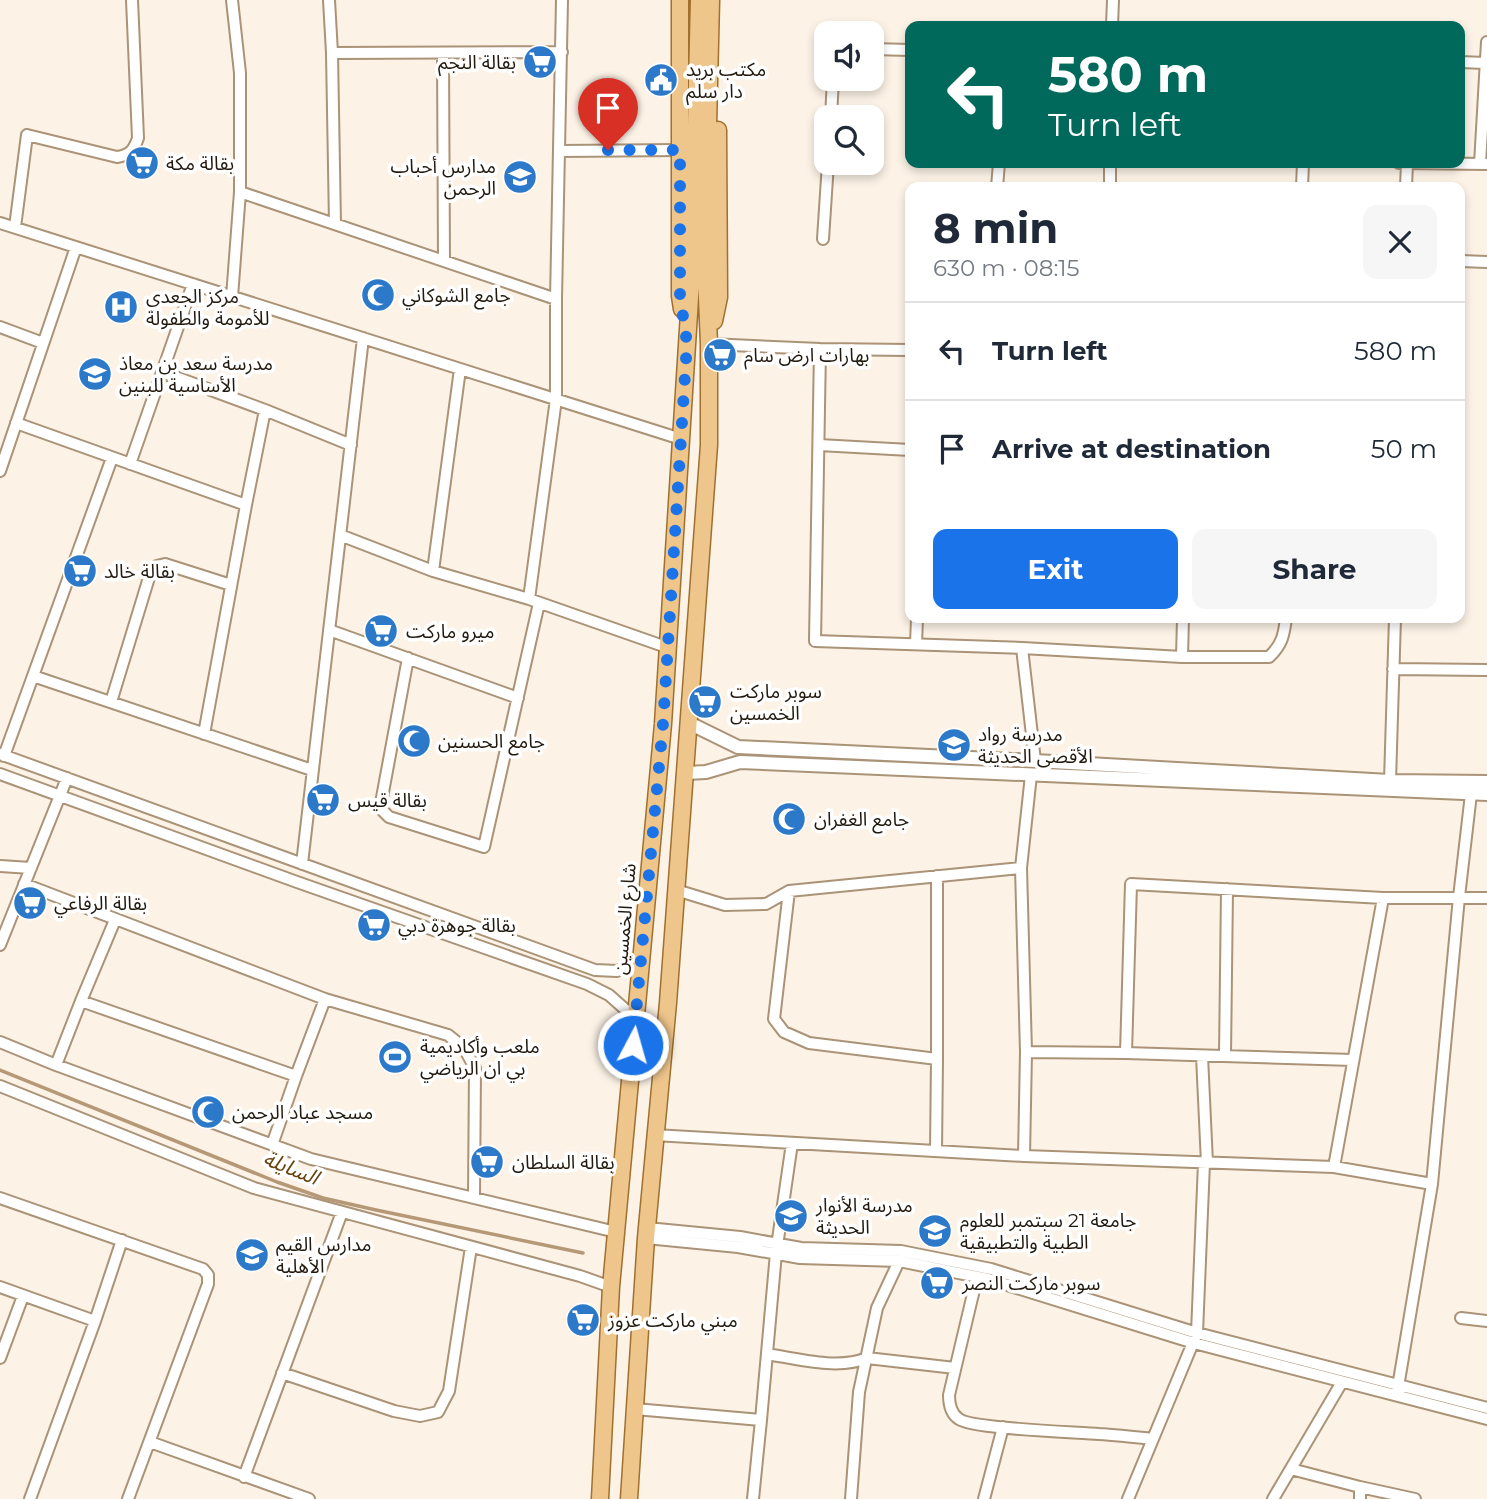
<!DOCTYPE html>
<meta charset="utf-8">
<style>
body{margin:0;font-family:Montserrat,"Noto Sans Arabic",sans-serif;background:#f6f6f7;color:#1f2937;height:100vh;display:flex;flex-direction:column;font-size:26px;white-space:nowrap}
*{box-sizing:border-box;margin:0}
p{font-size:23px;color:#747a83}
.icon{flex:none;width:38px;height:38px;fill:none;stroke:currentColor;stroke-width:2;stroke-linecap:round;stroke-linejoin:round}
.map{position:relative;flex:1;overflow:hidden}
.details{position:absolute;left:905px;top:182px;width:560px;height:441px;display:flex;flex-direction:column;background:#fff;border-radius:14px;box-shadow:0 4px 10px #0003}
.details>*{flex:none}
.banner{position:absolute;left:905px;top:21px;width:560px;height:147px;border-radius:14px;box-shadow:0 4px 10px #0003;background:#00695c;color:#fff;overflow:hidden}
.tools{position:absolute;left:814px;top:21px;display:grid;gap:14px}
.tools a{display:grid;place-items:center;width:70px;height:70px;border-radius:14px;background:#fff;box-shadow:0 4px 10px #0003;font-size:35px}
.pin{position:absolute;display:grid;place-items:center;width:60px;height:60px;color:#fff;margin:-72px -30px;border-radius:50% 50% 50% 0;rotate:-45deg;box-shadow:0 0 7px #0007}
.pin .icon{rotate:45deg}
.me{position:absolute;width:77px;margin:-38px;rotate:6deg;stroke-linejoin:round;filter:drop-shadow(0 0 5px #0008)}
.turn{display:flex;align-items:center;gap:24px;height:147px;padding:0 28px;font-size:32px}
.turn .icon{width:91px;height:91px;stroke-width:2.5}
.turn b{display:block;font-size:49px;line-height:60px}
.round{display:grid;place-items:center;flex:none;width:74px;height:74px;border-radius:14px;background:#f6f6f7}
.summary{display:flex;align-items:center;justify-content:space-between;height:119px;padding:0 28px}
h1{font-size:42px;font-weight:700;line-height:52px}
.button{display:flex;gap:14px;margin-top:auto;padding:14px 28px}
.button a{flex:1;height:80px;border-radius:14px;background:#1a73e8;color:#fff;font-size:28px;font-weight:700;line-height:80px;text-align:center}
.button a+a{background:#f6f6f7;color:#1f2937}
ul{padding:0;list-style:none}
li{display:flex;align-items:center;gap:21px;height:98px;padding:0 28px;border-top:2px solid #e0e1e3}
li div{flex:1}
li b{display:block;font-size:26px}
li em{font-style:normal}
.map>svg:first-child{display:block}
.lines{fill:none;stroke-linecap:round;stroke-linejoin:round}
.stream{stroke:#b59976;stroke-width:3.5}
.minor-casing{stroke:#aa9377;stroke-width:14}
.tertiary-casing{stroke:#aa9377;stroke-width:16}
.primary-casing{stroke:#a0702e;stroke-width:19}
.minor{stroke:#fff;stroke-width:10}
.tertiary{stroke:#fff;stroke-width:12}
.primary{stroke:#eec58b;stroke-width:16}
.route{stroke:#1a73e8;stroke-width:12;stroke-dasharray:0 21.6}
.labels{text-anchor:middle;stroke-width:7;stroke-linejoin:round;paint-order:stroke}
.poi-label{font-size:19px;fill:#231a0f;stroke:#fff;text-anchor:start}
.street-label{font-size:19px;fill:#231a0f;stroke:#fff}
.water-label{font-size:21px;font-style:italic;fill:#67440f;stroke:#fff}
</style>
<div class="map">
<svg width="1487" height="1499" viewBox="0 0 1487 1499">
<rect width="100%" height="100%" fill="#fcf2e6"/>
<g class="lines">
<!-- stream -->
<path class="stream" d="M0,1070L277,1182L323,1198L376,1210L583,1253"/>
<!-- minor casing -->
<g class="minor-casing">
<path id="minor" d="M232,0L240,73V192L232,297
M329,0L332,53L335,224
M1112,26L1113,0
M872,49L910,50
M332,53L562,52
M443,53L444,261
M1460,62L1485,63
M831,117L833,79
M560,151L680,150
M1399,163L1487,164
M1480,164L1487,42
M997,187L999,163
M1110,187V163
M1302,187L1303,163
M1406,187L1407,163
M240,192L556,299
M0,223L681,439
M15,227L27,135L117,157C130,155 134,150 138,138L132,0
M823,239L828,163
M1460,261L1487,262
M0,327L43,343
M709,344L820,349L910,350
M820,349L815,641L1022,648L1182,657H1269C1282,645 1284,635 1286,618
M162,372L265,410L351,445
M16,423L246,505
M819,445L910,450
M130,464L193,284
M0,471L76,247
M340,535L433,571L529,599L669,648
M433,571L460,369
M529,599L556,399V299L562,0
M329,630L518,698
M916,644L917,618
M1022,648L1035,761
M1182,657L1183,618
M408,658L381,803L383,811L389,817L484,847L539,603
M1393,669L1487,670
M33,676L312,770
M111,702L151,571L157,566L165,564L231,585
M204,734L246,505L265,410
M0,754L595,970L617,971L642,962
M4,756L112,458
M0,774L297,882L587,984L609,995L635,1018
M1390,781L1395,618
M302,864L363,338
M0,866L31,868
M937,876V1059
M24,884L325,999L448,1035L464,1048L475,1068L474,1198
M676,890L725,905L766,904L789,891L1021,868
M789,891L774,1019L784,1032L809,1043L937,1059L936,1151
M0,945L67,778
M81,1001L296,1076
M0,1042L56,1065L311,1159L616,1232
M1026,1052L1126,1053L1353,1060
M1126,1053L1131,884L1383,898H1487
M1202,1056L1207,1163
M1225,1056L1227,889
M56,1065L81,1001L115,920
M0,1086L254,1188L580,1276L611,1287
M654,1135L1024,1156L1334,1167L1432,1184
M272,1145L296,1076L325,999
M1024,1156L1026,1052L1021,868L1031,775
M1334,1167L1383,898
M0,1198L203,1269L208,1275V1284L128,1499
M647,1228L740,1237L801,1248L901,1251L991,1269L1197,1333L1487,1408
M646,1238L738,1247L800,1258L899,1261L988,1279L1194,1343L1487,1419
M977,1277L949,1395C949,1404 951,1414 959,1419C972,1429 1076,1432 1099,1434C1117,1435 1135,1437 1153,1439
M0,1287L95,1321
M1461,1318L1487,1321
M767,1354C798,1359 838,1370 867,1358L955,1368
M0,1358L23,1296
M282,1373L394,1411L420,1416L438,1412L449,1391L471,1247
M1397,1393L1432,1184L1459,897L1471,794
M635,1409L761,1420L753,1499
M761,1420L776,1253L792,1143
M150,1442L309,1499
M1291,1469L1360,1487
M244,1477L342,1212
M30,1499L95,1321L122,1240
M851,1499L859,1392L877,1308L899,1261
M984,1499L1003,1427
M1128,1499L1197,1333L1204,1163
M1273,1499L1342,1382
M1360,1499V1487L1415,1499"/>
</g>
<!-- tertiary casing -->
<g class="tertiary-casing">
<path id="tertiary" d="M689,723L738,747L1035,761L1390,781L1487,782
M686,773L706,772L740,762L1487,794"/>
</g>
<!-- primary casing -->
<g class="primary-casing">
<path id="primary" d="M680,0V296L682,309
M714,321L719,297L718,130
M600,1499L611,1287L663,724L693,250L699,0
M629,1499L646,1238L668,1003L709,445V344L705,251L711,0"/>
</g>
<!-- minor -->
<use href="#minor" class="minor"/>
<!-- tertiary -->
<use href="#tertiary" class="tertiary"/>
<!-- primary -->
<use href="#primary" class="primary"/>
</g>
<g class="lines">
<!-- route -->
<path class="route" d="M608,150H680V296L687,343L663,724L633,1045"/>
</g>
<!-- icons -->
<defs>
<g id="supermarket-disc" transform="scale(1.75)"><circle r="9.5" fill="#2c79c9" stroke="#fff"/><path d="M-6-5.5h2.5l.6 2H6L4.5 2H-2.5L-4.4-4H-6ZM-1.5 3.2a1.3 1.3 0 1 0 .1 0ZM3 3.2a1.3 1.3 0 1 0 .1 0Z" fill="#fff"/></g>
<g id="civic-disc" transform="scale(1.75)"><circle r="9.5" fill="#2c79c9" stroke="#fff"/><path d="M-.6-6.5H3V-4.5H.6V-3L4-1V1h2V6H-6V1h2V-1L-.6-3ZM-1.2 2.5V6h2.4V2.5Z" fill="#fff"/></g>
<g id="school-disc" transform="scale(1.75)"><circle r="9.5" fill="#2c79c9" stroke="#fff"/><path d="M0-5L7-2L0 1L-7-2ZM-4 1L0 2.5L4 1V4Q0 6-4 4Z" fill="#fff"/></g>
<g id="mosque-disc" transform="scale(1.75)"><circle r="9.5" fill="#2c79c9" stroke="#fff"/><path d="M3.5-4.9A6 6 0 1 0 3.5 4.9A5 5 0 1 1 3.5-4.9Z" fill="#fff"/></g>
<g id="hospital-disc" transform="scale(1.75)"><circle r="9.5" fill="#2c79c9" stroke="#fff"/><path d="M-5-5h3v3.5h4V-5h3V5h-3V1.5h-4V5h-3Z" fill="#fff"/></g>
<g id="stadium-disc" transform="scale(1.75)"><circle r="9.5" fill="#2c79c9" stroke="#fff"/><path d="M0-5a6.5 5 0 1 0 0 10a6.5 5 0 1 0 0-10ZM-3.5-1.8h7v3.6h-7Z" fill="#fff"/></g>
<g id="university-disc" transform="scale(1.75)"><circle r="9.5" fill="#2c79c9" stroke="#fff"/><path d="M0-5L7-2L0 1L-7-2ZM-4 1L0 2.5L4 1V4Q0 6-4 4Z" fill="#fff"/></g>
</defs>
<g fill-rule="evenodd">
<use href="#supermarket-disc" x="540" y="62"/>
<use href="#civic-disc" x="661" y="80"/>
<use href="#supermarket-disc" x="142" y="163"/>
<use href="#school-disc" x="520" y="177"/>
<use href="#mosque-disc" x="378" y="295"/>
<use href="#hospital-disc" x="121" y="307"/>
<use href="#supermarket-disc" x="720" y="355"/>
<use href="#school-disc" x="95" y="374"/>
<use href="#supermarket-disc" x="80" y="571"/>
<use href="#supermarket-disc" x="381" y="631"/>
<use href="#supermarket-disc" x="705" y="702"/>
<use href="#mosque-disc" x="414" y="741"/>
<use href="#school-disc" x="954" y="745"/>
<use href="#supermarket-disc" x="323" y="800"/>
<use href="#mosque-disc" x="789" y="819"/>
<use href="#supermarket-disc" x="30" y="903"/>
<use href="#supermarket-disc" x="374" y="925"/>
<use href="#stadium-disc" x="395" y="1057"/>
<use href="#mosque-disc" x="208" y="1112"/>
<use href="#supermarket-disc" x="487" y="1162"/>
<use href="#school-disc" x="791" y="1216"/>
<use href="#university-disc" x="935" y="1231"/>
<use href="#school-disc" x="252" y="1255"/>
<use href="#supermarket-disc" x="937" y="1283"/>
<use href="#supermarket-disc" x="583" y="1320"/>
</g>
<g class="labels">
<!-- poi labels -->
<g class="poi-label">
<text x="516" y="69" text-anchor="end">بقالة النجم</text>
<text x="686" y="76">مكتب بريد<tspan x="686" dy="22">دار سلم</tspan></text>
<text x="166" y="170">بقالة مكة</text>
<text x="496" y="173" text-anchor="end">مدارس أحباب<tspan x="496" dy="22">الرحمن</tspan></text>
<text x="402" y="302">جامع الشوكاني</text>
<text x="146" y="303">مركز الجعدي<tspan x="146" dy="22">للأمومة والطفولة</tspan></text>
<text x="744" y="362">بهارات ارض سام</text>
<text x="119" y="370">مدرسة سعد بن معاذ<tspan x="119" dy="22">الأساسية للبنين</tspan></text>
<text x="104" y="578">بقالة خالد</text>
<text x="406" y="638">ميرو ماركت</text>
<text x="730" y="698">سوبر ماركت<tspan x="730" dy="22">الخمسين</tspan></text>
<text x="978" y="741">مدرسة رواد<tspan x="978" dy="22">الأقصى الحديثة</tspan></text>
<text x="438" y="748">جامع الحسنين</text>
<text x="348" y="807">بقالة قيس</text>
<text x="814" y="826">جامع الغفران</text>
<text x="54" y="910">بقالة الرفاعي</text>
<text x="398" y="932">بقالة جوهرة دبي</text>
<text x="420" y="1053">ملعب وأكاديمية<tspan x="420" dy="22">بي ان الرياضي</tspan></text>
<text x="232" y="1119">مسجد عباد الرحمن</text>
<text x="512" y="1169">بقالة السلطان</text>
<text x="816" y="1212">مدرسة الأنوار<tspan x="816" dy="22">الحديثة</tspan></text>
<text x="960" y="1227">جامعة 21 سبتمبر للعلوم<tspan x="960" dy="22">الطبية والتطبيقية</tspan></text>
<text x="276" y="1251">مدارس القيم<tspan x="276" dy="22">الأهلية</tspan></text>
<text x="962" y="1290">سوبر ماركت النصر</text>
<text x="608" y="1327">مبني ماركت عزوز</text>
</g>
<!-- street labels -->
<g class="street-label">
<text transform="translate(624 919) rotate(-85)" y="7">شارع الخمسين</text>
</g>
<!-- water labels -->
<g class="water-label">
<text transform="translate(291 1168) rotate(22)" y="7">السايلة</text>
</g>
</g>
</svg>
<div class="tools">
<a><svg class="icon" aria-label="sound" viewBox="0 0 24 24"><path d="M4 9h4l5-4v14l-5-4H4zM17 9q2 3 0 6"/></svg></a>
<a><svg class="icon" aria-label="search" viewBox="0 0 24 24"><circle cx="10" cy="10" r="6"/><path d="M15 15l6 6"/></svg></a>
</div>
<div class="pin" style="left:608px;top:150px;background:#d93025"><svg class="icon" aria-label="arrive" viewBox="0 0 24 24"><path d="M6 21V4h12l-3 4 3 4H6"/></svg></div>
<svg class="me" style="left:633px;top:1045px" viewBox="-20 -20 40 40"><circle r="17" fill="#1a73e8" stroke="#fff" stroke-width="3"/><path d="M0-11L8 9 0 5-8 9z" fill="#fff"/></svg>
<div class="banner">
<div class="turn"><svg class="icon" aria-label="left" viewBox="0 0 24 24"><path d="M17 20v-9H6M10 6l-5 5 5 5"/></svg><div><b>580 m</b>Turn left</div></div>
</div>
<section class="details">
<div class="summary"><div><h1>8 min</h1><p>630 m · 08:15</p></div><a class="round"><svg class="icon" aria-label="close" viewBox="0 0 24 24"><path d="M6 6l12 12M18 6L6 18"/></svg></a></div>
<ul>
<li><svg class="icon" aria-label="left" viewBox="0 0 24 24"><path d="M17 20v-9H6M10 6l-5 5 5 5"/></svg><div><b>Turn left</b></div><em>580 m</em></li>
<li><svg class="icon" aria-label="arrive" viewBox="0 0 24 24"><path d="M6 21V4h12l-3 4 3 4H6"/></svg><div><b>Arrive at destination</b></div><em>50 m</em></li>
</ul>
<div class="button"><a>Exit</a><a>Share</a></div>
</section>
</div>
